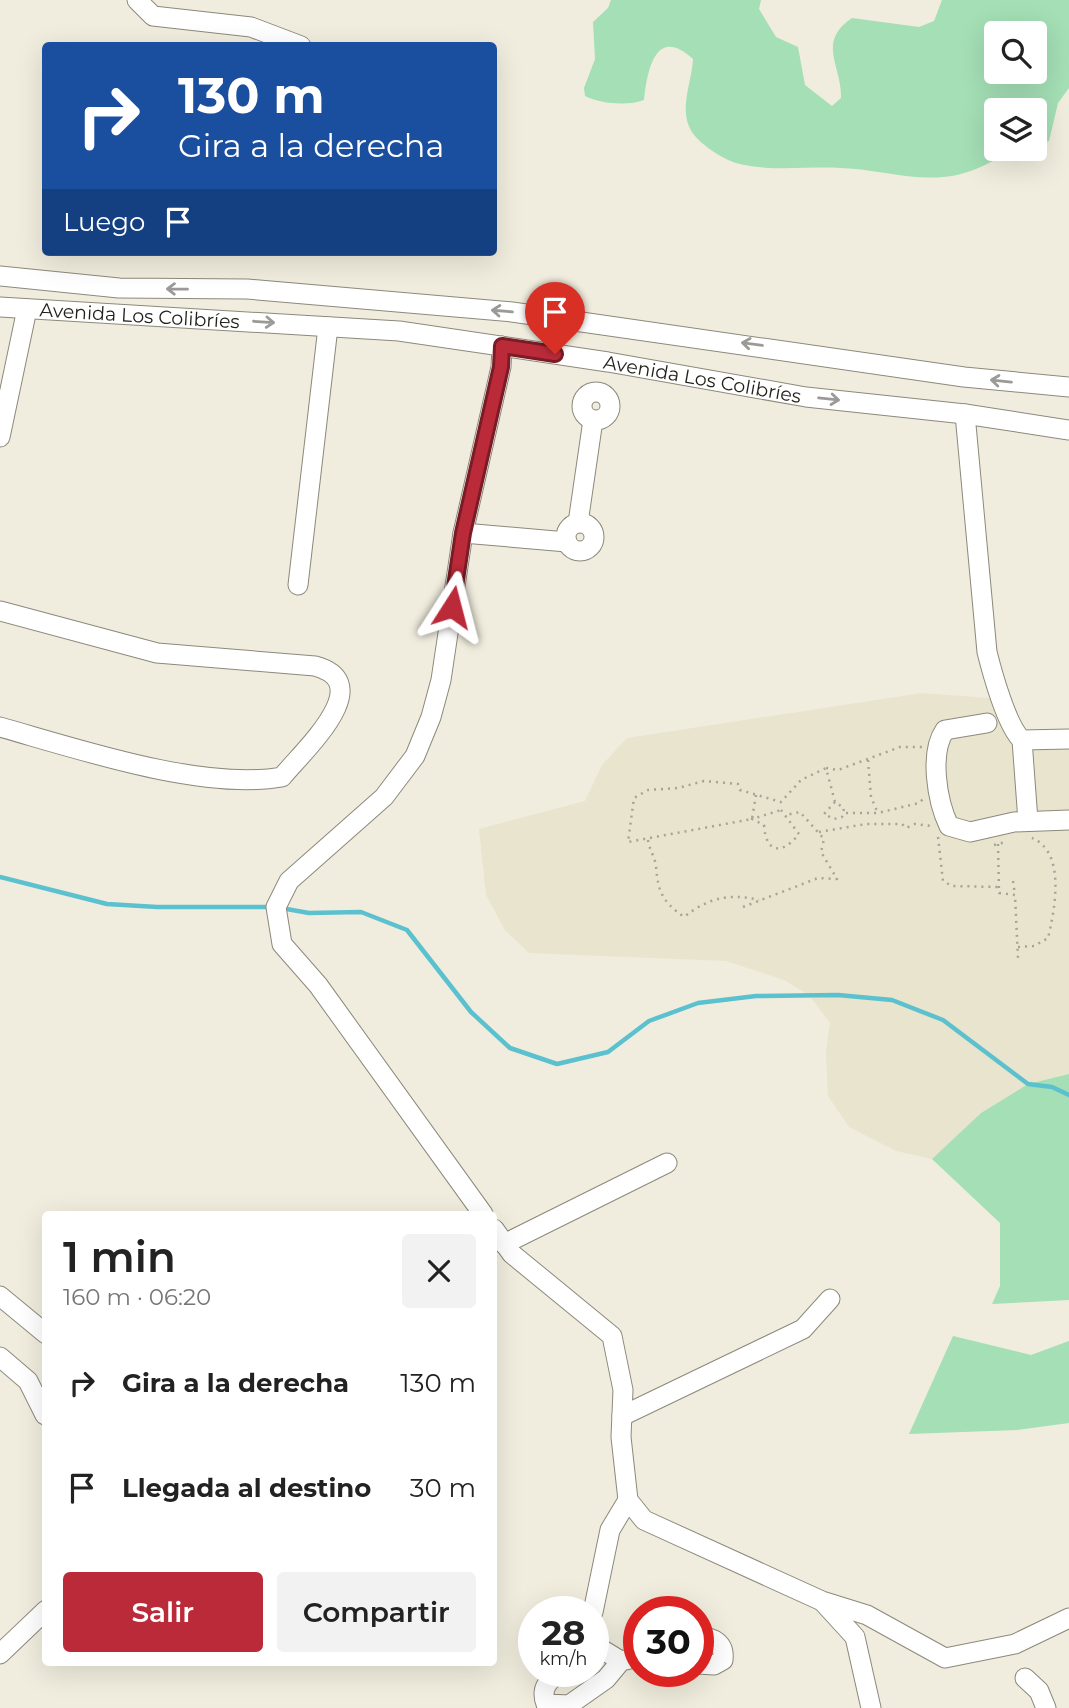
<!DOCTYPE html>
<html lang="es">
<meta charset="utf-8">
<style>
body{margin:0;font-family:Montserrat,sans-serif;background:#f2f2f2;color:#222;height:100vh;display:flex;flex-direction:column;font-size:26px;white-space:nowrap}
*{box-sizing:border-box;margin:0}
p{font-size:23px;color:#767676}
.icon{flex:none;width:38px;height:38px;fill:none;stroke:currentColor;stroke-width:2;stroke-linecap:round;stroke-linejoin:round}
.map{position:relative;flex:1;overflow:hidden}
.details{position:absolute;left:42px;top:1211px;width:455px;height:455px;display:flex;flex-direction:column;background:#fff;border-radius:7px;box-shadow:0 7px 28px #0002}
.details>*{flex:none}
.hud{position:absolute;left:42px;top:42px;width:455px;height:214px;border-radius:7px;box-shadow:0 7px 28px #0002;background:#1a4fa0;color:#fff;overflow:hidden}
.controls{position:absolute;left:984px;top:21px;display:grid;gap:14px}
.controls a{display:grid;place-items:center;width:63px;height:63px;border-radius:7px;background:#fff;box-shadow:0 7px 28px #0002;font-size:35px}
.speed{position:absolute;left:518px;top:1596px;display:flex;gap:14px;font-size:35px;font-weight:700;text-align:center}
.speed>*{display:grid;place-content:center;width:91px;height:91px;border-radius:50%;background:#fff;box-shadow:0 7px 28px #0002;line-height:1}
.speed small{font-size:18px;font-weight:400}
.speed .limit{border:10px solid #d22;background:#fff;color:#111}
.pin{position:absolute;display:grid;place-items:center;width:60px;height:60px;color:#fff;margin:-72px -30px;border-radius:50% 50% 50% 0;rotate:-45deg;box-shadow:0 0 7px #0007}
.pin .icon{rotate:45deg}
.me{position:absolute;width:77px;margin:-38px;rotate:9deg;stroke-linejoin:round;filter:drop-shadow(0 0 5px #0008)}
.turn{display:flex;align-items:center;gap:24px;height:147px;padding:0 21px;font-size:32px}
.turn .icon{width:91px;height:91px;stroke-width:2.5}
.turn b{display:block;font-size:49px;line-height:60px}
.then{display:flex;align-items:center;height:66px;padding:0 21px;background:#0003;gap:14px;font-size:26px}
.round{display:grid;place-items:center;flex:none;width:74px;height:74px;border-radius:7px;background:#f2f2f2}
.overview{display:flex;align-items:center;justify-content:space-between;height:119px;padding:0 21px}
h1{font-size:42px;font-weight:600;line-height:52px}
.action{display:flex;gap:14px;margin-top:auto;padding:14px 21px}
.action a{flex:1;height:80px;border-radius:7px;background:#bb2a39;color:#fff;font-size:28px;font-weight:600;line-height:80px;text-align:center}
.action a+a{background:#f2f2f2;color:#222}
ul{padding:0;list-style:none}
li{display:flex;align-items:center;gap:21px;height:105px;padding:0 21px}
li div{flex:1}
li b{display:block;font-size:26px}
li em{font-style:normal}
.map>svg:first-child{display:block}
.built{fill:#e8e4cd}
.green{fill:#a4dfb5;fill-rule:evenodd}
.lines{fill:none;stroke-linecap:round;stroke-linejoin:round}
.stream{stroke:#5bc1cf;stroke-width:4.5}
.minor-casing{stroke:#8c897b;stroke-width:21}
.path{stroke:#a6a498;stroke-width:2.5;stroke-dasharray:2 5;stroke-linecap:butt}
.minor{stroke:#fff;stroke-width:19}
.oneway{stroke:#9b9a98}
.route-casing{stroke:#7a1b25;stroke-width:18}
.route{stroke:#bb2a39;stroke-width:12}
.labels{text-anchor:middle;stroke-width:7;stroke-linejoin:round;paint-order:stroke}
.street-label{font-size:19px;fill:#201f1a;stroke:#f0edde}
</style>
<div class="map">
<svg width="1069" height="1708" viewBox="0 0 1069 1708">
<rect width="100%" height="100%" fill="#f0edde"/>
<!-- built -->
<path class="built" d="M922,693L1003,699L1013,729L1069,739V1074L1028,1084L981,1113L932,1159L896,1151L849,1127L828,1096L826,1051L830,1023L809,995L784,980L726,961L529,953L505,930L486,895L479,829L585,801L602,765L627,738Z"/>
<!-- green -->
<path class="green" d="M611,0H761L759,9L776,37L798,47L805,85L832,106L841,98C842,66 816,42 852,18L919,27L934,21L942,0H1069V88L1058,103L1049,141L1034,145V110H996V149H1017C992,161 971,175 943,177C908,180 875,169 841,168C807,166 774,172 740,164C726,161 704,147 695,136C676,113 692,84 693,59C655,24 647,72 644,100C628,106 601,104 585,96L584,88L595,59L593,22L608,8ZM996,33H1034V72H996Z
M1069,1074V1300L992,1304L1000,1286V1223L932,1159L981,1113L1028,1084Z
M953,1336L1031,1355L1069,1341V1423L1017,1430L909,1434Z"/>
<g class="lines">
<!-- stream -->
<path class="stream" d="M0,877L107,904L157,907H272
M281,908L309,913L361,912L407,930L471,1012L510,1048L557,1064L608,1052L649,1021L698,1003L756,996L838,995L892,1000L943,1020L1028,1084L1052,1087L1069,1095"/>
<!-- minor casing -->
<g class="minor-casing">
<g id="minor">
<path d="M137,0L153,16L251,27L301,46"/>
<path d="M0,276L119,288L247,289L512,312L964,377L1069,387"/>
<path id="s1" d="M0,307L399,331L608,362L806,397L965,414L1069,430"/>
<circle cx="596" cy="406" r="14"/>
<path d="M965,414L987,652C992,672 1007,727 1022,740L1069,739"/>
<path d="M0,437L27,309"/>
<circle cx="580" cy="537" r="14"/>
<path d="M578,523L593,420"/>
<path d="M463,533L567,542"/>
<path d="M298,585L328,327"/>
<path d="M0,611L157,653L315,666C379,683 303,751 282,777C203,791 78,749 0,727"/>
<path d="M987,723L945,730C929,753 937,801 949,826L970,832L1014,822L1069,820"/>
<path d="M1022,740L1028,821"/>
<path d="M483,1214L318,985L282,944L276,907L289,881L384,797L415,756L431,717L441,680L463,533L501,367L502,346"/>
<path d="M494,1229L512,1254L612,1336L623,1390L621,1437L628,1500L644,1520L822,1601L867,1615L945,1658L1015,1644L1069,1618"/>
<path d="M504,1244L667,1163"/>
<path d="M0,1296L46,1334"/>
<path d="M0,1357L28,1381L45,1415"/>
<path d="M622,1416L803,1329L830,1299"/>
<path d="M823,1602L855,1637L871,1708"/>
<path d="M593,1612L610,1530L628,1500"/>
<path d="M698,1637C714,1637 725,1643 723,1660L714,1665L698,1664"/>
<path d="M593,1644L621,1661"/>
<path d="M0,1654L46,1610"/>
<path d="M561,1671C548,1681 540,1688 546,1704L569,1705L606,1679L621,1661L639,1657"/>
<path d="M1025,1678L1039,1691L1046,1708"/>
</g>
</g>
<!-- path -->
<path class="path" d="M868,760L871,797L877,811
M756,795L752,819L628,842L634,798L648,790L678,788L704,781L738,784L740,790L781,802L801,780L826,768
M835,802L824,814L834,819L842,817L844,808L835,802L826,768L838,770L900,747H922
M781,810L799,834C783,854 766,855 764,825L752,819Z
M846,813H878L919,803L923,799
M819,832L866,824H902L906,828L915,824L931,826
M938,837L943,881L952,886L999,887
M648,840C649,849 655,857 656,866C658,892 662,901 684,917C708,898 729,893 759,900
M998,844L999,893L1015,895L1018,959
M994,845L1006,842
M1013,881L1015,895
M743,907L818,878L837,879L821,852L824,839L800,812L786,815
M1018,947L1034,946L1048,938C1055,909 1066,852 1032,838"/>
<!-- minor -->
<use href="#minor" class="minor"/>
</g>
<!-- one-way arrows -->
<defs><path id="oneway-shaft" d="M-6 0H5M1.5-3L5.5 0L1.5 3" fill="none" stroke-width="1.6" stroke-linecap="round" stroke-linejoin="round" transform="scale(1.75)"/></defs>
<g class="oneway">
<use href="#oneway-shaft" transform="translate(177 289) rotate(-179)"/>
<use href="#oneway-shaft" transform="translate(502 311) rotate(-175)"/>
<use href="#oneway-shaft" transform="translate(264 322) rotate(4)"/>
<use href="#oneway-shaft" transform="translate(752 344) rotate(-172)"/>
<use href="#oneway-shaft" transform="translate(1001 381) rotate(-174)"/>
<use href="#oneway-shaft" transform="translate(829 399) rotate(6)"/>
</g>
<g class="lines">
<!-- route casing -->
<g class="route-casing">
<path id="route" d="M452,607L463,533L501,367L502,346L555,354"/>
</g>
<!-- route -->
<use href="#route" class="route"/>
</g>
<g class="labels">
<!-- street labels -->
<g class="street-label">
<text dy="7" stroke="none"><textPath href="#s1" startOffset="140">Avenida Los Colibríes</textPath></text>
<text dy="7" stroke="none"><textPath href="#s1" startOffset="707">Avenida Los Colibríes</textPath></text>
</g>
</g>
</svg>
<div class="controls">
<a><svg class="icon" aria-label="search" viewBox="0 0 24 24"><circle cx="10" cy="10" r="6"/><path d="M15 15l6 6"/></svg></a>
<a><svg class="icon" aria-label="layers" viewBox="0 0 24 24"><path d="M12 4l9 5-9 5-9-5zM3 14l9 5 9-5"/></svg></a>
</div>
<div class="speed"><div>28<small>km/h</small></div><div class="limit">30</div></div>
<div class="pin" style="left:555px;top:354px;background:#d93025"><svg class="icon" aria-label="arrive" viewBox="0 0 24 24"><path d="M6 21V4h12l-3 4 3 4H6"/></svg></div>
<svg class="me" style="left:452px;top:607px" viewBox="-20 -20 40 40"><path d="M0-17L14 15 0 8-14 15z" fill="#bb2a39" stroke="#fff" stroke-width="4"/></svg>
<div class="hud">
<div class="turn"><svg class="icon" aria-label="right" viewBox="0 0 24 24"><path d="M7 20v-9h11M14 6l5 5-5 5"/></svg><div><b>130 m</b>Gira a la derecha</div></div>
<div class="then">Luego<svg class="icon" aria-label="arrive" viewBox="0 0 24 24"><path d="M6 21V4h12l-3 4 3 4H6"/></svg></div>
</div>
<section class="details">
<div class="overview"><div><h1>1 min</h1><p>160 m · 06:20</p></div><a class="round"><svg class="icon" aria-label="close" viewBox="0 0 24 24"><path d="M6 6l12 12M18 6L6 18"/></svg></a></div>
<ul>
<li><svg class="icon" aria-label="right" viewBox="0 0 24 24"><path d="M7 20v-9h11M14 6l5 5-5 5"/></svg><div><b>Gira a la derecha</b></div><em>130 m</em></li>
<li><svg class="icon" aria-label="arrive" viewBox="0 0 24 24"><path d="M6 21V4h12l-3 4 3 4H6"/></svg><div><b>Llegada al destino</b></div><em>30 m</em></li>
</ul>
<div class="action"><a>Salir</a><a>Compartir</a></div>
</section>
</div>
